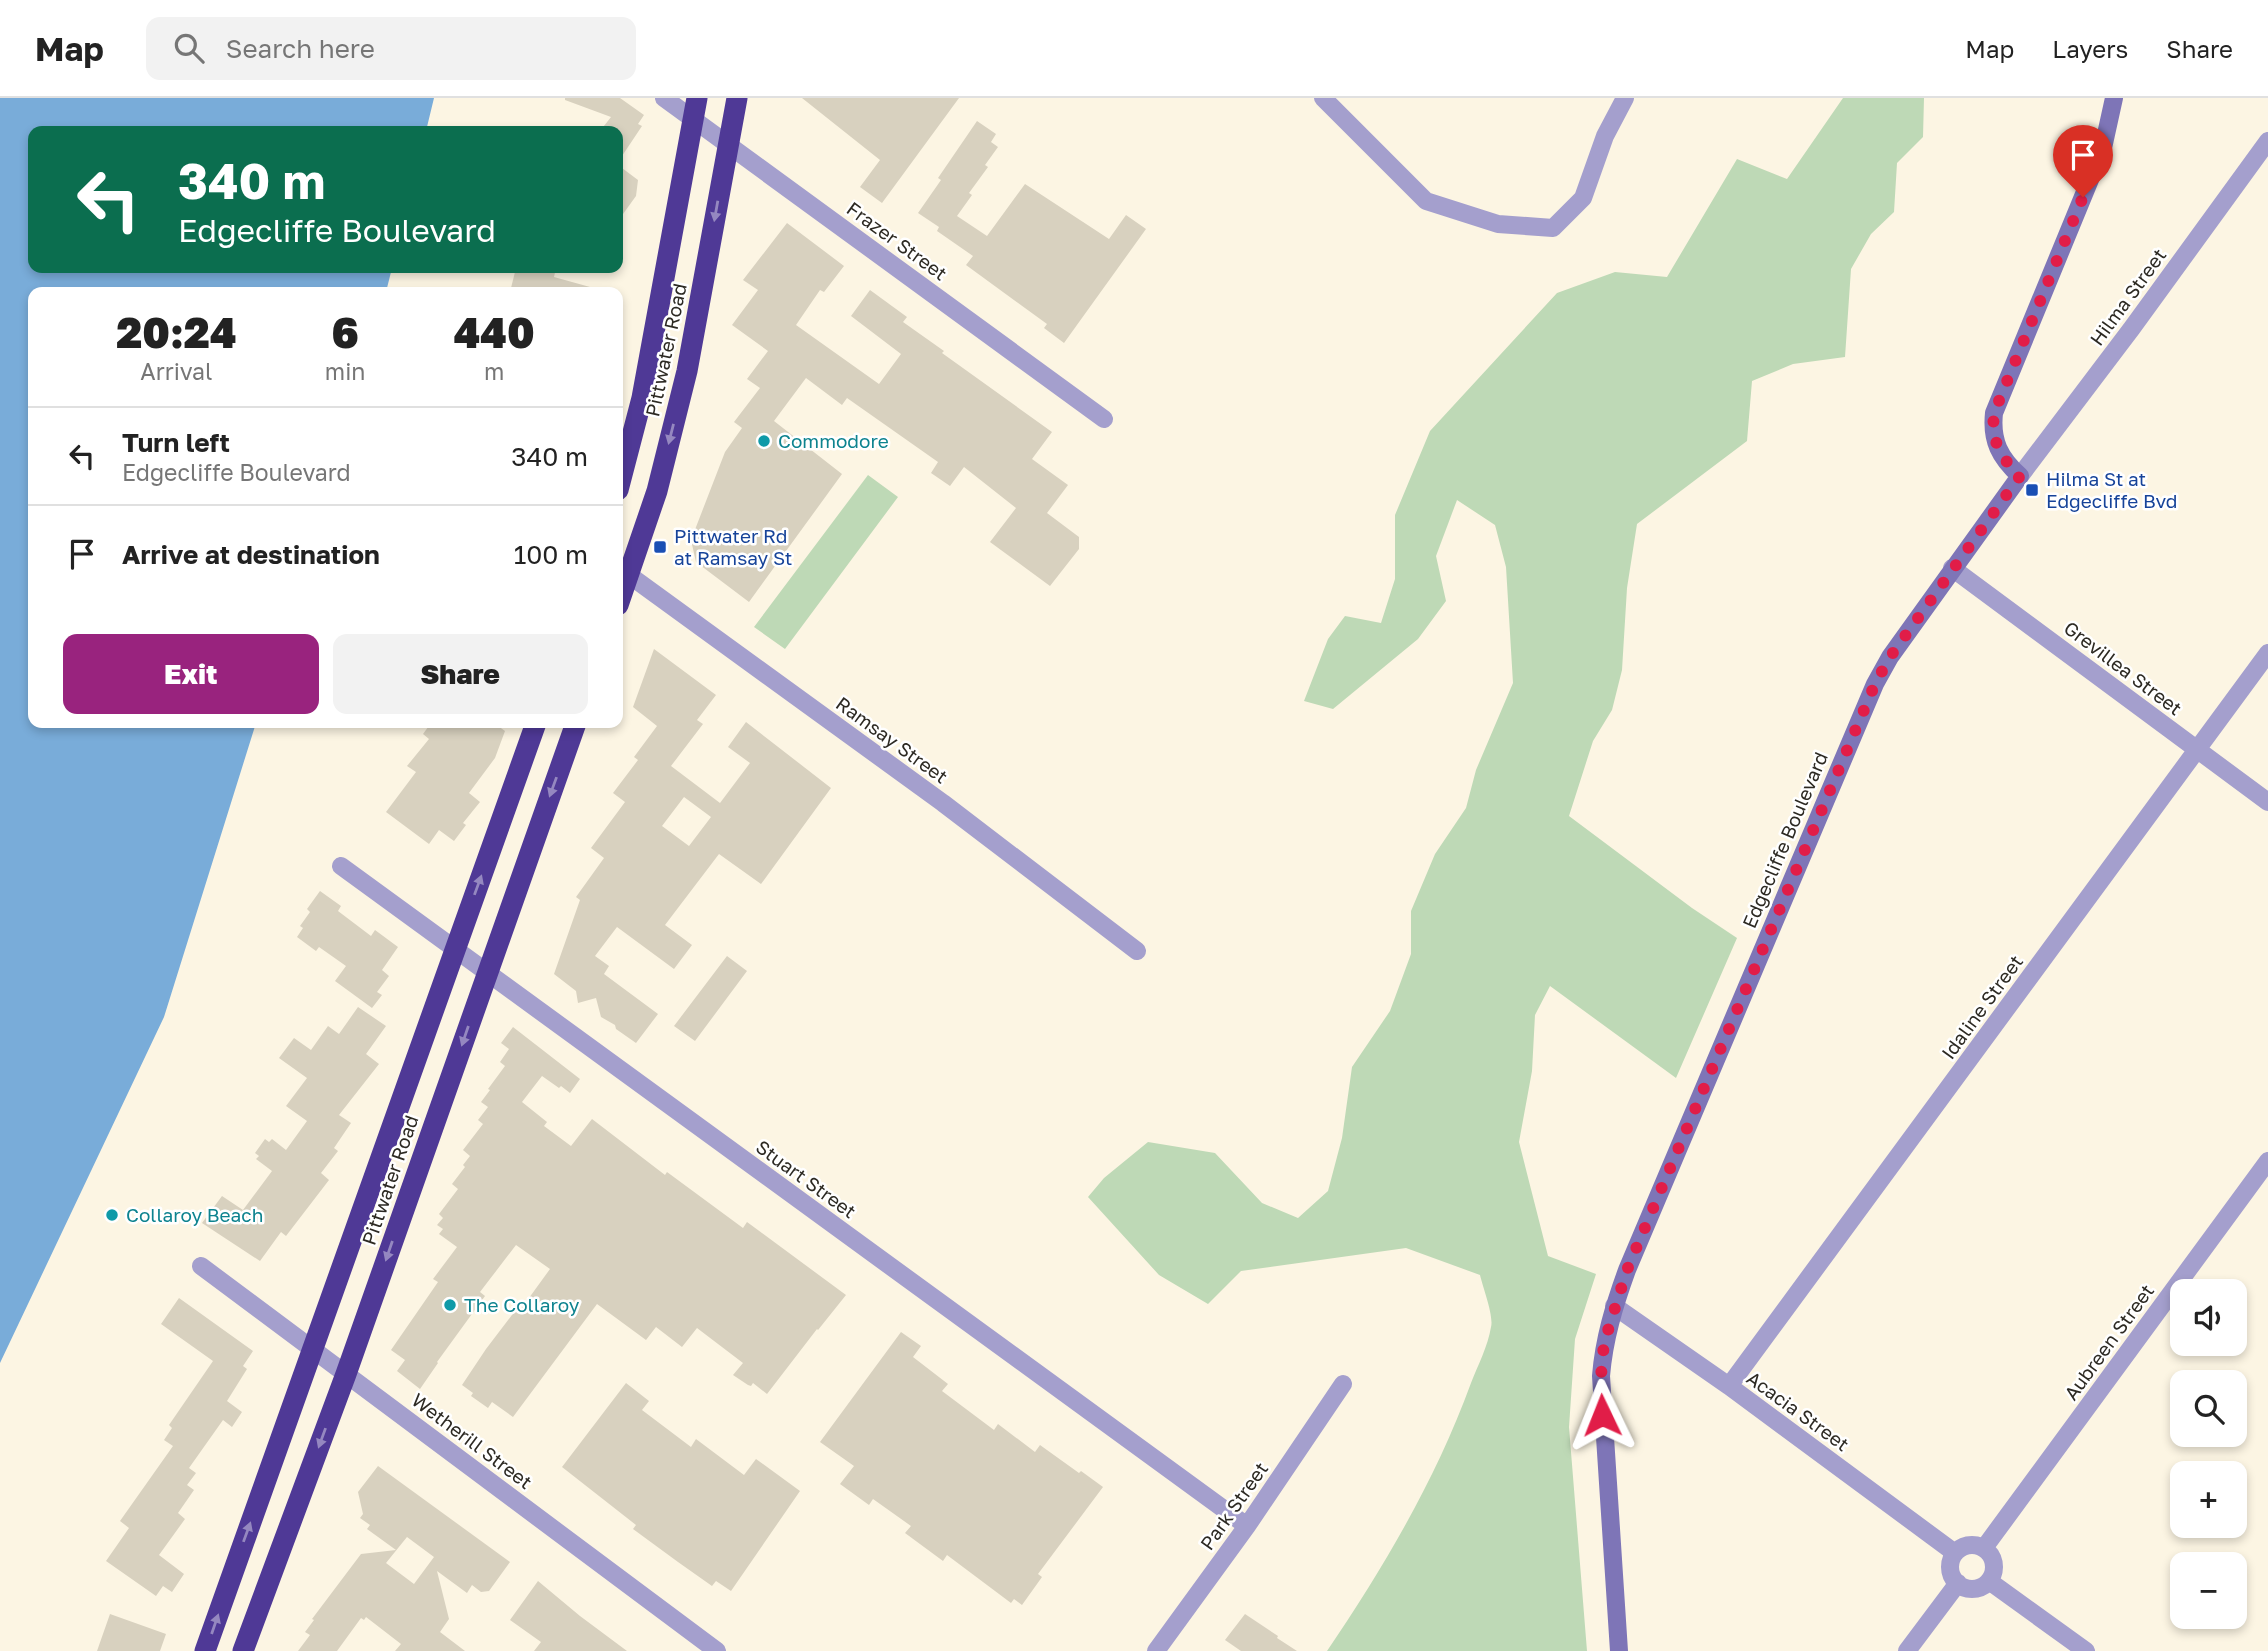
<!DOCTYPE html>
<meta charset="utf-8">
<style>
body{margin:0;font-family:"Golos Text",sans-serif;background:#f2f2f2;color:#222;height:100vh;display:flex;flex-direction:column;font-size:26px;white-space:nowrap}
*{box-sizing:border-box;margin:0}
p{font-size:23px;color:#767676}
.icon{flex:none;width:38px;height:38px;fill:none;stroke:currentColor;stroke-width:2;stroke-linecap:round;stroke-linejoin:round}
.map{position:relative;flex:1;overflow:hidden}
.details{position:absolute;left:28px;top:189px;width:595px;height:441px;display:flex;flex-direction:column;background:#fff;border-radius:14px;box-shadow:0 4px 10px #0003}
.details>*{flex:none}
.top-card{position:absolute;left:28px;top:28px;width:595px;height:147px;border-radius:14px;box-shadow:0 4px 10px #0003;background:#0b6e4f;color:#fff;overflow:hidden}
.tools{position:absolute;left:2170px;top:1181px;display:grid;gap:14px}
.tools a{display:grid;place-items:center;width:77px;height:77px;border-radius:14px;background:#fff;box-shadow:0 4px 10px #0003;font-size:35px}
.pin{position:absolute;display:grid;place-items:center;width:60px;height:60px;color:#fff;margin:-72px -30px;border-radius:50% 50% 50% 0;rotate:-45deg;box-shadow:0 0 7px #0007}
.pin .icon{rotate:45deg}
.me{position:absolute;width:77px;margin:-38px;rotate:358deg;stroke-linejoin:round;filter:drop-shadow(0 0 5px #0008)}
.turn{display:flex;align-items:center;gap:24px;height:147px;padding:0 35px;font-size:32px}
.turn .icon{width:91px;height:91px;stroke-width:2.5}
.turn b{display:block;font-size:49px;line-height:60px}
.eta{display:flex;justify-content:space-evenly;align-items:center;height:119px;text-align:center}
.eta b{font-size:42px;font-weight:800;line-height:49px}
.primary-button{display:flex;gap:14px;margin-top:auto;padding:14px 35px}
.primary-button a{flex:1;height:80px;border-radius:14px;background:#99237e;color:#fff;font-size:28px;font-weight:800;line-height:80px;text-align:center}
.primary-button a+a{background:#f2f2f2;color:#222}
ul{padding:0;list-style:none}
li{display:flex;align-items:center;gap:21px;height:98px;padding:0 35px;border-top:2px solid #e0e0e0}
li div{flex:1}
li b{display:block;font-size:26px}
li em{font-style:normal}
header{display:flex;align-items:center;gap:42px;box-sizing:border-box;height:98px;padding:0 35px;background:#fff;border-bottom:2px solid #e0e0e0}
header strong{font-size:33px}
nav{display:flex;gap:38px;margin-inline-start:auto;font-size:24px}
.search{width:490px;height:63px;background:#f2f2f2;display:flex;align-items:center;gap:18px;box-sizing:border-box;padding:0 24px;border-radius:14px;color:#767676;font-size:26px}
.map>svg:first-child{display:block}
.green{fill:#bed9b6}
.water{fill:#79acd9}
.building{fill:#d8d1bf;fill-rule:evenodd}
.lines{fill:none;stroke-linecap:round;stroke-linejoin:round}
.street{stroke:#a49fcd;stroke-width:18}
.secondary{stroke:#7e75b7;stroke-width:18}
.highway{stroke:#4f3996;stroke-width:21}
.oneway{fill:#9588c0}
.route{stroke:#e11d48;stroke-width:12;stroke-dasharray:0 21.6}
.culture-dot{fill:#0f9aa8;stroke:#fff;stroke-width:2.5}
.transit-dot{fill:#1a4fb4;stroke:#fff;stroke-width:2.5}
.labels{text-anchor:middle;stroke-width:5;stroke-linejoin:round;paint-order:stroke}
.street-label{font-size:19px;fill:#2d2a23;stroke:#fff}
.culture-label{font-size:19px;fill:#0d838f;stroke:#fff;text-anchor:start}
.transit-label{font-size:19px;fill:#164399;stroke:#fff;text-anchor:start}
</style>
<header>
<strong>Map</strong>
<div class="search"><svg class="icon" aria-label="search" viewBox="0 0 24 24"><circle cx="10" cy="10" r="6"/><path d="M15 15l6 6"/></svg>Search here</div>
<nav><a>Map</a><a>Layers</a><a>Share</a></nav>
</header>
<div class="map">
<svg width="2268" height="1553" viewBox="0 0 2268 1553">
<rect width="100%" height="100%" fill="#fcf5e3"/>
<!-- green -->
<path class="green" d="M1843,0H1924L1923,39L1897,65L1894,114L1871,136L1851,171L1845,259L1793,266L1752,283L1747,343L1637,426L1627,490L1622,572L1612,612L1593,643L1569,718L1692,810L1737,840L1676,980L1550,888L1535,917L1532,973L1519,1044L1548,1158L1596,1176L1575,1241L1569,1329L1587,1553H1327C1384,1469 1436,1381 1471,1285C1478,1267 1488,1248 1491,1229C1494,1218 1483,1190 1480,1177L1406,1150L1241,1173L1208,1206L1159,1177L1088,1099L1104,1080L1148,1044L1215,1055L1262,1105L1298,1120L1328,1093L1342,1040L1352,969L1390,913L1411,856V813L1435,756L1466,710L1476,672L1513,585L1506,469L1495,427L1457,402L1436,458L1446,503L1418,541L1333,611L1304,603L1328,541L1345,518L1381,525L1395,481V417L1430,333L1557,195L1615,174L1667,179L1737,61L1787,81Z
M868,377L898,399L785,551L754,529Z"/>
<!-- water -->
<path class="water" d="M0,0H434L426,33H33V170H392L386,194H33V625H256L164,919L0,1265Z"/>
<!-- building -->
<path class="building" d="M565,0H620L644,17L638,26L642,28L618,64V33H600L611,19L565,2Z
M802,0H959L882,105L860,89L880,62Z
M977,23L996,36L991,44L998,49L985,67L988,69L969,95L972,97L957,118L987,138L1025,86L1109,141L1126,117L1146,131L1064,245L1044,230L1047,226L966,167L973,158L937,133L939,129L918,115L941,82L938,80Z
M618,67L638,82L636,98L618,123Z
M787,125L844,168L824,194L820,192L796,227L879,286L901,256L851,218L870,192L907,219L903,224L944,253L942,255L1052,334L1032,361L1068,387L1047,415L1079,439V451L1050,488L990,444L1016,410L964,369L950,388L931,375L938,364L847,300L842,307L806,280L774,323L842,376L749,504L696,464L691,442L725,354L742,330L734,324L760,290L747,281L768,253L732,227L758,192L743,182Z
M516,170H556L554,179L590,189V194H510Z
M654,551L716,597L697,622L703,626L671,668L720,705L750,665L728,649L746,624L831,690L761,786L719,756L665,827L692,847L674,871L617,829L595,858L609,868L604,876L658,916L636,945L616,931L615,927L601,919L596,900L578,905L576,893L554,876L580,802L576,799L604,760L591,750L625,704L613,695L638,662L634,659L657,628L633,609ZM684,699L711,719L689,748L662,728Z
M431,625H494L505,633L495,660L469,695L480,704L463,725L466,727L454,743L439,732L429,746L386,714L416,674L407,668L429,641L423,636Z
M320,793L341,808L338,813L371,838L375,832L398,849L382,872L389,878L377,894L382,897L372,910L335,883L346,868L319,849L316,853L297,839L303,830L300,828L310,814L307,811Z
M727,858L747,873L695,943L674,928Z
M358,909L386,928L366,956L379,966L339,1017L351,1025L334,1050L338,1053L321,1075L329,1082L286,1138L281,1134L260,1163L202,1125L222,1098L243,1112L272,1073L256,1061L259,1058L255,1055L265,1041L269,1044L272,1041L286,1052L307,1023L286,1008L307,980L279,960L294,940L311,952L328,928L339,936Z
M513,929L580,981L570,995L561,988L559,990L542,978L522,1004L547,1024L544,1028L571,1048L592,1021L665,1077L667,1074L743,1130L747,1124L846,1197L818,1232L817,1231L767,1296L753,1285L751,1288L748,1287L733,1277L743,1265L697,1230L682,1249L656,1229L646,1242L597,1206L513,1319L492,1304L488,1310L471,1298L473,1295L462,1287L486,1251L518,1209L521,1211L550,1171L516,1147L480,1194L485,1198L437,1264L438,1265L420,1291L397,1273L405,1262L391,1252L438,1184L433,1181L457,1149L439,1136L443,1131L437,1127L443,1120L439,1116L458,1091L452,1086L465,1069L463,1067L470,1058L463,1052L483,1026L478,1022L488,1009L481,1004L490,992L488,991L505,968L500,964L509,951L501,945Z
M179,1200L253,1253L243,1268L247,1271L227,1303L242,1314L232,1329L223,1322L189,1370L196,1375L187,1387L194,1392L178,1415L185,1421L159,1457L184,1476L172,1494L163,1488L156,1498L106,1463L129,1430L120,1423L173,1348L164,1342L172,1330L169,1327L213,1263L161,1226Z
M901,1234L921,1248L913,1259L948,1286L942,1293L994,1332L998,1326L1035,1354L1040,1347L1079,1375L1081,1373L1103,1389L1038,1476L1042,1479L1022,1507L1014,1501L1011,1505L947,1457L943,1463L905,1435L911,1428L873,1401L869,1407L840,1386L854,1368L820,1344Z
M626,1285L649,1303L642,1312L691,1349L696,1341L744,1377L756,1361L800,1393L731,1493L716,1483L712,1488L678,1464L633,1431L636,1427L562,1369Z
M378,1368L510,1464L489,1493L481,1494L472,1487L467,1495L437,1473L449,1521L440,1534L465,1553H395L401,1546L366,1519L364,1522L361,1520L337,1553H298L310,1537L305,1534L314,1522L312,1521L361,1456L396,1452L367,1431L370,1427L360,1420L363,1416L358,1394ZM407,1439L434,1459L414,1486L386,1465Z
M538,1483L580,1518L627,1553H534L541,1544L510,1522Z
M110,1516L166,1536L160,1553H97Z
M1245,1516L1278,1538L1277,1540L1297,1553H1241L1225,1542Z"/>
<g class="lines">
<!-- street -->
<path class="street" d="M664,0L1104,321
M1323,0L1426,103L1498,126L1553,130L1583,100L1605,38L1625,0
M2020,378L2132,230L2268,43
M618,469L943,705L1137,853
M1952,470L2268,704
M341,768L1247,1428
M201,1168L717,1553
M1614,1208L1729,1288L1955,1455
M1729,1288L2268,555
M1950 1469a22 22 0 1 1 44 0a22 22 0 1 1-44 0Z
M1984,1450L2268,1063
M1989,1483L2086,1553
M1156,1553L1247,1428L1343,1286
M1907,1553L1958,1485"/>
<!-- secondary -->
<path class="secondary" d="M1619,1553L1601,1278C1604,1241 1614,1208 1627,1172L1875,586L1890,559L2020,378C2000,360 1991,343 1994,315L2103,50L2114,0"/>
<!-- highway -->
<path class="highway" d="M618,392L642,300L697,0
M618,507L657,393L687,273L737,0
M205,1553L536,625
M243,1553L346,1276L576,625"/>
</g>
<!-- one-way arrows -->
<defs><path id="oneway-solid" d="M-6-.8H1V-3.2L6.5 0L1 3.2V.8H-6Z" transform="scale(1.75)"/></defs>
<g class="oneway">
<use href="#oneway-solid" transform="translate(716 113) rotate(100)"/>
<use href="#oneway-solid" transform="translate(671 336) rotate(104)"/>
<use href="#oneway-solid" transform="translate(553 689) rotate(110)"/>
<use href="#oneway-solid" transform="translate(478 787) rotate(-70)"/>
<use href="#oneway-solid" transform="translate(465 938) rotate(109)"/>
<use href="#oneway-solid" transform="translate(389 1153) rotate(109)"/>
<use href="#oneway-solid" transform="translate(322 1340) rotate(110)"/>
<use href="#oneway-solid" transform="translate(247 1434) rotate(-70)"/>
<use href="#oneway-solid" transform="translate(215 1526) rotate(-71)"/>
</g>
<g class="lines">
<!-- route -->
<path class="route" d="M1602,1317L1601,1278L1604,1245L1627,1172L1875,586L1890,559L2020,378C2000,359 1991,343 1994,315L2083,99"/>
</g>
<!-- markers -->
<g class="culture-dot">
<circle cx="764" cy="343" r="7"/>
<circle cx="112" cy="1117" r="7"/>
<circle cx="450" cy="1207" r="7"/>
</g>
<g class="transit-dot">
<rect x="2025" y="385" width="14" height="14" rx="3.5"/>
<rect x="653" y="442" width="14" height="14" rx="3.5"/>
</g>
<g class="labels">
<!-- street labels -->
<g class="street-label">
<text transform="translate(897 143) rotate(36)" y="7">Frazer Street</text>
<text transform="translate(2128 199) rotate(-54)" y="7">Hilma Street</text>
<text transform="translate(666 252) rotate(-78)" y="7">Pittwater Road</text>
<text transform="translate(2123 570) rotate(37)" y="7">Grevillea Street</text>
<text transform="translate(892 642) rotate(36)" y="7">Ramsay Street</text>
<text transform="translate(1785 742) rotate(-67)" y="7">Edgecliffe Boulevard</text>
<text transform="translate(1982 909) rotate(-54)" y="7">Idaline Street</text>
<text transform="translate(806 1081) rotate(36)" y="7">Stuart Street</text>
<text transform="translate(390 1082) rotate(-71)" y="7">Pittwater Road</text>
<text transform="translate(2109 1244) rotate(-54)" y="7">Aubreen Street</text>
<text transform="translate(1798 1313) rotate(36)" y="7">Acacia Street</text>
<text transform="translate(472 1343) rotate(37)" y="7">Wetherill Street</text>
<text transform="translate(1234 1408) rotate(-55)" y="7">Park Street</text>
</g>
<!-- culture labels -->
<g class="culture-label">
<text x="778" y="350">Commodore</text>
<text x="126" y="1124">Collaroy Beach</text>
<text x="464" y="1214">The Collaroy</text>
</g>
<!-- transit labels -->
<g class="transit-label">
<text x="2046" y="388">Hilma St at<tspan x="2046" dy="22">Edgecliffe Bvd</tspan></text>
<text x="674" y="445">Pittwater Rd<tspan x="674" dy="22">at Ramsay St</tspan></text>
</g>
</g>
</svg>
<div class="tools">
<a><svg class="icon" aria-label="sound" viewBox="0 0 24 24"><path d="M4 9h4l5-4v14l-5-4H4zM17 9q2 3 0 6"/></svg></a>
<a><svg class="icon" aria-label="search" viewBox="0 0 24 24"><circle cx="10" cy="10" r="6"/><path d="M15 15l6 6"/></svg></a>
<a>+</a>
<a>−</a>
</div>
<div class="pin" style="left:2083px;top:99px;background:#d93025"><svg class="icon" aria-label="arrive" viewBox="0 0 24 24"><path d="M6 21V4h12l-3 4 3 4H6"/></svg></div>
<svg class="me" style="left:1602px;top:1317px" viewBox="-20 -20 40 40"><path d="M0-17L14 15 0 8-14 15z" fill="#e11d48" stroke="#fff" stroke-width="4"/></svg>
<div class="top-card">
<div class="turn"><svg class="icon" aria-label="left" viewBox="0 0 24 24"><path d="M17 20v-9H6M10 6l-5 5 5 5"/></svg><div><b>340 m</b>Edgecliffe Boulevard</div></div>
</div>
<section class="details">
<div class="eta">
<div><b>20:24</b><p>Arrival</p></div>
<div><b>6</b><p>min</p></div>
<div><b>440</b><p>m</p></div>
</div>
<ul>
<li><svg class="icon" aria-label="left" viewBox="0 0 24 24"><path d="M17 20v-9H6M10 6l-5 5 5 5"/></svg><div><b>Turn left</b><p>Edgecliffe Boulevard</p></div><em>340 m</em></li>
<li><svg class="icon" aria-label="arrive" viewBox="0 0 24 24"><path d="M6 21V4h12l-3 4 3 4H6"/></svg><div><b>Arrive at destination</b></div><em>100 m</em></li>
</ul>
<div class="primary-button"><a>Exit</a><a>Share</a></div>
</section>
</div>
